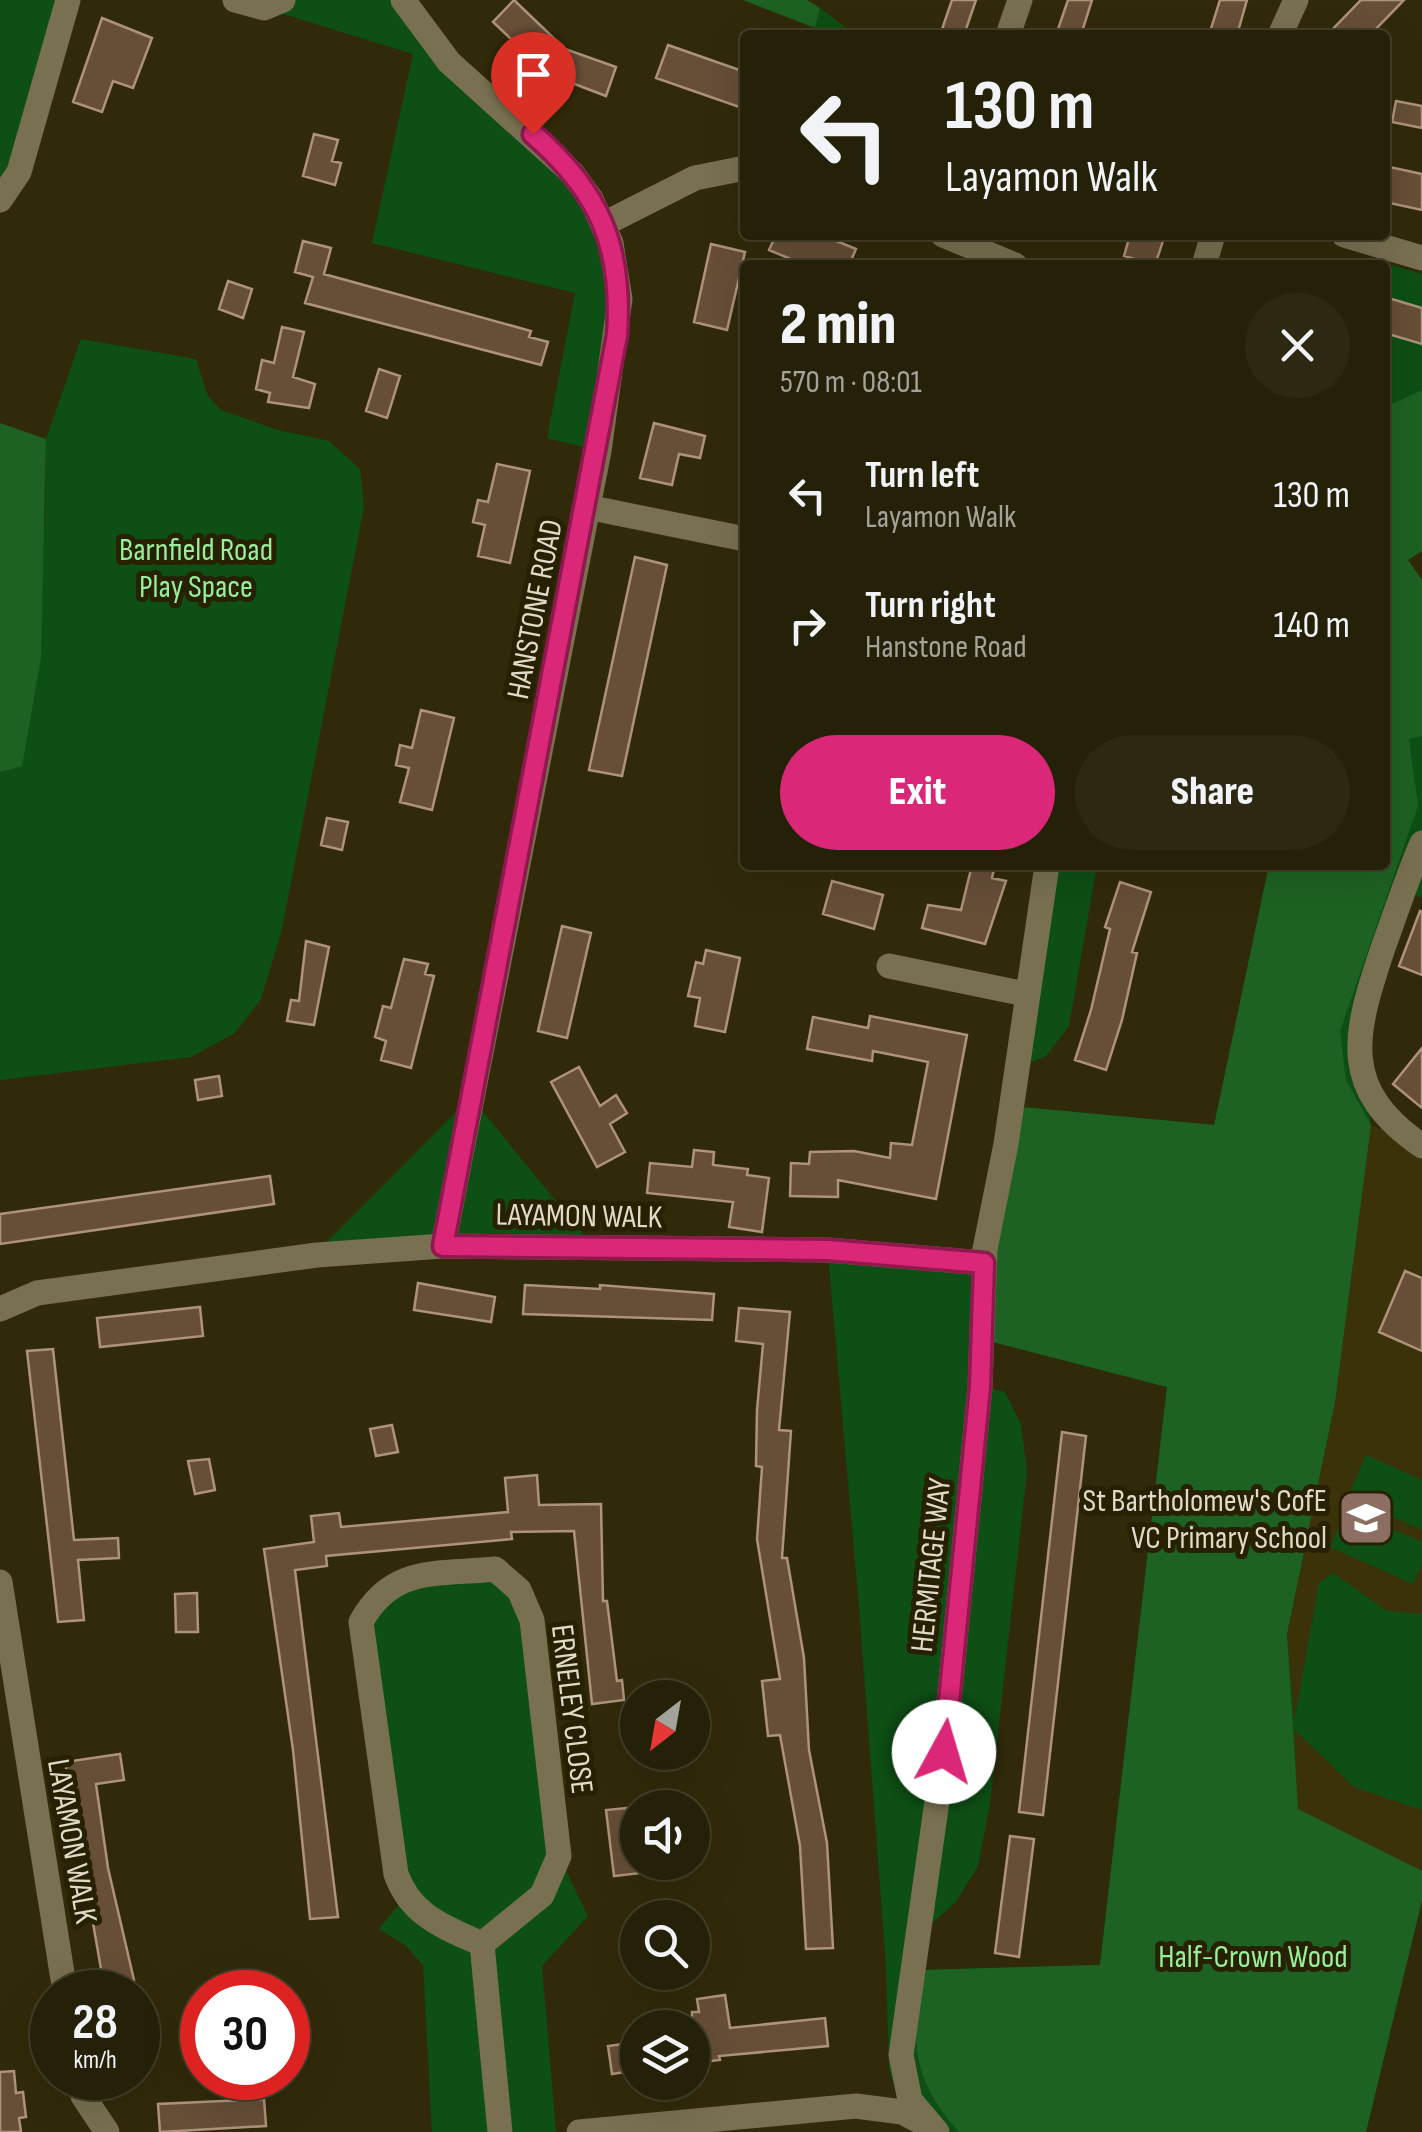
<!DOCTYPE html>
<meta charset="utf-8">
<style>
body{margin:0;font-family:"Sofia Sans Condensed",sans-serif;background:#2d2812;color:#f1f3f6;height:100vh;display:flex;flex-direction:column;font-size:38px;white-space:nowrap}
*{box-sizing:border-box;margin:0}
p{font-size:32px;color:#a3a39c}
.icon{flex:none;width:55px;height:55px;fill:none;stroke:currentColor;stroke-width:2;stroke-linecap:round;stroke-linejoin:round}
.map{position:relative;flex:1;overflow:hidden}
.panel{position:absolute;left:740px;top:260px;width:650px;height:610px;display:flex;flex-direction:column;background:#252008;border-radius:10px;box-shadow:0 10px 40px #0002,0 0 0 2px #423e29}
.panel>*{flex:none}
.hud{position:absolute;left:740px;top:30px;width:650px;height:210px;border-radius:10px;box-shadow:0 10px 40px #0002,0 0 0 2px #423e29;background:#252008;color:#f1f3f6;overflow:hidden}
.needle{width:65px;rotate:211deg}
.fabs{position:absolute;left:620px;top:1680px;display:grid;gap:20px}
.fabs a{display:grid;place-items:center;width:90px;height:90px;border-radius:50%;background:#252008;box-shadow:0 10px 40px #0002,0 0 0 2px #423e29;font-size:50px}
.speed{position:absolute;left:30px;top:1970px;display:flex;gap:20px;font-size:50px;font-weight:700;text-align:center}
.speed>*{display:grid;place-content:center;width:130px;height:130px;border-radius:50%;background:#252008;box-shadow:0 10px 40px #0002,0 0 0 2px #423e29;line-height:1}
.speed small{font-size:25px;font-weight:400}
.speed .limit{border:15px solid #d22;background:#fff;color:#111}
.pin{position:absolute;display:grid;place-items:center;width:85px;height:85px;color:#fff;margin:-102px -42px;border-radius:50% 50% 50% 0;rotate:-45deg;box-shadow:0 0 10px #0007}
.pin .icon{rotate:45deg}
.me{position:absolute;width:110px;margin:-55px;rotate:6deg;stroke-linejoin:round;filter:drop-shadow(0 0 8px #0008)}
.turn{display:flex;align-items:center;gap:35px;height:210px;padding:0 40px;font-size:45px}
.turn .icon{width:130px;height:130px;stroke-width:2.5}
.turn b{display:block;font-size:70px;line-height:85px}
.round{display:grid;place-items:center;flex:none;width:105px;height:105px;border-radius:52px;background:#2d2812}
.headline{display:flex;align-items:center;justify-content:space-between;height:170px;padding:0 40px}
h1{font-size:60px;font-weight:800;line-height:75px}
.action{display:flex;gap:20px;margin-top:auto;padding:20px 40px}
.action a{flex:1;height:115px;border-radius:60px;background:#db2777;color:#fff;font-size:40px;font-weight:800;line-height:115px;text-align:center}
.action a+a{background:#2d2812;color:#f1f3f6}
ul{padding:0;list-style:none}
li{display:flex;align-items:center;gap:30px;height:130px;padding:0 40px}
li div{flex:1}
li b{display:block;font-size:38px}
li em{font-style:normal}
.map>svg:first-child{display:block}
.built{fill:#3b3209}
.green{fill:#0d4f14;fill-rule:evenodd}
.forest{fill:#1d6222}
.building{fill:#664e37;stroke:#ae937a;stroke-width:2.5}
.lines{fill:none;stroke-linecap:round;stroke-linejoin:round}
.minor{stroke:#787050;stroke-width:25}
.route-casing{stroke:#8e194d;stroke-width:25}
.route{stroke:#db2777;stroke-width:18}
.labels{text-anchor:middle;stroke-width:10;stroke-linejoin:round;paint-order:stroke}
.park-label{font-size:32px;fill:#97f097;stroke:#272001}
.street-label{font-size:32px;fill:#dfdbc9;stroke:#272001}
.poi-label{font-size:32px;fill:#dfdbc9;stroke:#272001;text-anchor:end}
</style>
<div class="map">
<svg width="1422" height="2132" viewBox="0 0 1422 2132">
<rect width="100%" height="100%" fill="#312a0a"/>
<!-- built -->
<path class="built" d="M1371,1125L1422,1148V1871L1298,1810L1287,1634L1335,1402Z"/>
<!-- green -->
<path class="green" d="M0,0H68L0,200Z
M283,0H403L533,134L611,243L599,451L547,438L575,293L372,243L413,54L264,8Z
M820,8L854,34V35H832L815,28Z
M1392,265L1422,274V308L1385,297Z
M1385,333L1422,344V390L1385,407Z
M81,339L196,359L208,396L221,410L278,430L329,441L360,469L364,507L282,929L261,999L235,1033L191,1057L0,1080V772L22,765L45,517L46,439Z
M1422,580V898L1404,891L1360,1017L1371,1125L1335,1402L1287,1634L1294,1722L1319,1583L1333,1573L1387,1611L1422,1614V1810L1354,1787L1294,1729L1298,1810L1422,1871V1900L1366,2132H937L902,2112L889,2069L886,1966L859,1607L828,1254L983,1263L1011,1106L1215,1125L1269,865H1385ZM985,1340L1167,1387L1100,1965L922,1970L919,1935L956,1902L978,1866L990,1804L1027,1472L1021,1424L1005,1392L980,1386Z
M1047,865H1097L1069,1026L1046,1056L1016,1068Z
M471,1097L590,1243L317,1252Z
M1366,1455L1422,1480V1530L1348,1497Z
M1346,1509L1422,1542V1564L1413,1584L1330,1547Z
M495,1569L519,1590L559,1856L588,1916L542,1966L556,2132H432L423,1965L405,1945L379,1929L404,1898L361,1622L376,1596Z"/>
<!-- forest -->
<path class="forest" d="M743,0H807L820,8L815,28Z
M1422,390V551L1408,560L1422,580V736L1409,739L1418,806L1340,1031L1346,1080L1371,1125L1335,1402L1287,1634L1298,1809L1422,1871V1900L1366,2132H959C911,2079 910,2037 922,1970L1100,1965L1167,1387L985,1340L1011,1106L1214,1125L1269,865H1385V407Z
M0,423L46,439L41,658L22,766L0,772Z"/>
<!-- building -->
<path class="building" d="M514,0L565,49L616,67L606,96L548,74L493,22Z
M952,0H976L964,35H940Z
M1068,0H1092L1081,35H1056Z
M1220,0H1247L1237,35H1209Z
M1361,0H1404L1370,35H1327Z
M102,18L152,38L133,88L113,81L102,112L73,102Z
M668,45L745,72V109L656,78Z
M1396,101L1422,106V128L1392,122Z
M314,134L338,140L332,161L341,163L335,185L303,176Z
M1385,166L1422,174V210L1385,202Z
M776,235H822L856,249L849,265H805L769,250Z
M1130,235H1165L1155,265L1124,256Z
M303,241L331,248L324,274L531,331L529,337L548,342L541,365L305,303L313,277L295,272Z
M711,244L745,252L727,330L694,322Z
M228,281L252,289L243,318L219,309Z
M1385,297L1422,308V344L1385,333Z
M282,327L304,332L293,377L315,384L309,408L268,402L270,393L256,389L262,360L274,363Z
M379,369L400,376L387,418L366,411Z
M654,423L705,436L700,458L679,454L672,485L640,478Z
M497,464L530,471L510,563L478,556L485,525L473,522L478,500L488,502Z
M635,557L667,565L622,776L589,770Z
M421,710L454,718L432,810L400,802L409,768L396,765L400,745L412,748Z
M327,818L348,822L342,850L321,845Z
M972,865H995L992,878L1006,881L985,944L922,928L928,905L961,910Z
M832,881L883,895L874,929L823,914Z
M1120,882L1151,892L1132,952L1137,953L1122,1020L1106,1070L1075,1060L1091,1010L1110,929L1105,927Z
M1420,911L1422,912V975L1399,966Z
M562,926L591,933L567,1038L538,1031Z
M306,941L329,947L314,1025L287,1021L291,1000L299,1001Z
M706,950L740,958L725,1032L695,1026L700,998L688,996L696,962L703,964Z
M404,959L428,964L425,974L434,976L411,1068L381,1060L386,1041L375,1037L383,1006L391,1008Z
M870,1016L967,1035L936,1199L838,1180V1197L790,1196L791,1163L809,1164L810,1152L854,1151L890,1158L891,1143L912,1145L928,1062L873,1051L872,1061L807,1049L813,1017L868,1028Z
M1422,1048V1108L1393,1084Z
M579,1067L600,1106L616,1095L627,1113L610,1124L625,1152L597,1167L551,1082Z
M219,1076L222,1096L198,1100L195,1080Z
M694,1150L714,1152L713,1165L748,1169L747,1175L769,1178L762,1232L729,1227L733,1202L647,1193L650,1163L692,1167Z
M270,1176L274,1204L0,1244V1214Z
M1405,1271L1422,1278V1351L1379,1332Z
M418,1283L495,1297L491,1322L414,1310Z
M525,1285L600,1289V1285L714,1294L712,1320L523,1314Z
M200,1307L203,1336L100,1347L97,1318Z
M739,1308L790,1312L779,1430L791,1431L782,1558H787L804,1658L809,1750L827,1843L833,1948L806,1949L800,1846L780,1735L768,1736L762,1681L780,1679L757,1539L762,1467L756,1466L757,1410L763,1344L736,1341Z
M53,1349L74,1540L118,1538L119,1558L78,1560L84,1620L58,1622L27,1351Z
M392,1425L398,1452L376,1456L370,1429Z
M1062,1432L1086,1436L1043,1815L1019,1812Z
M209,1459L215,1490L195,1494L188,1461Z
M537,1475L539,1505L601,1504L603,1601H607L617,1681L622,1680L624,1700L592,1704L574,1531L511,1532L512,1539L326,1556L327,1566L295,1570L338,1917L310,1919L293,1750L264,1549L314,1542L311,1516L339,1513L341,1527L508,1512L505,1478Z
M197,1593L198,1632H176L175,1594Z
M120,1754L124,1780L96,1784L108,1868L134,1980L130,1981L132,1992H105L65,1762Z
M636,1807L641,1873L614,1876L606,1810Z
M1010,1836L1034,1839L1019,1957L995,1953Z
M725,1995L730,2028L825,2018L828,2046L719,2056L720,2060L692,2063V2012H699L697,1999Z
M638,2042V2070L612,2074L608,2046Z
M14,2071L16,2093L23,2092L26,2117L19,2118L21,2132H0V2072Z
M264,2099L266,2126L160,2132L158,2104Z"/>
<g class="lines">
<!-- minor -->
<path class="minor" d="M235,0L264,8L283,0
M403,0L449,62L572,173L591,199L611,243L620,299L599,451L443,1246
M1008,35L1020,0
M1280,35L1296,0
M0,200L19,172L68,0
M604,224L695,178L745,168
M943,235L1015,265
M1344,235L1422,258
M1204,265L1213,235
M587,507L745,539
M1422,843C1407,878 1395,915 1382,951C1354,1035 1339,1089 1422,1146
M889,966L1025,994
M0,1309L37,1293L317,1255L443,1246L828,1250L984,1263
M495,1569L519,1590L532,1620L559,1856L542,1895L482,1944C444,1927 411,1916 396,1874L361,1622C392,1565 437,1575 495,1569Z
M0,1582L65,1992
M482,1944L500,2132
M80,2078L83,2096L107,2132
M579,2132L856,2106L902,2112L925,2124
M937,2132L910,2100L901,2055L944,1752L980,1387L985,1249L1006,1144L1047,865"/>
</g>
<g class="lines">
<!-- route casing -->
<g class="route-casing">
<path id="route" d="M533,134C600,192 623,247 617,335L443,1246L828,1250L984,1263L980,1387L944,1752"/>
</g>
<!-- route -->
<use href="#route" class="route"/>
</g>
<!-- icons -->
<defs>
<g id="school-square" transform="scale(2.875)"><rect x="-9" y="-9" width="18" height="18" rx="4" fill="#8d6e63" stroke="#272001"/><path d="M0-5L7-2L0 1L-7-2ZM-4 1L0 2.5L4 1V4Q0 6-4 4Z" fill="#fff"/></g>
</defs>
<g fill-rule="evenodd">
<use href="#school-square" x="1366" y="1518"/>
</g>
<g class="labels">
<!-- park labels -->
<g class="park-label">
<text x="196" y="560">Barnfield Road<tspan x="196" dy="37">Play Space</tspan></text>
<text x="1253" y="1967">Half-Crown Wood</text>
</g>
<!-- street labels -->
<g class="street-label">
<text transform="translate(534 609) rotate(-79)" y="11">HANSTONE ROAD</text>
<text transform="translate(579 1215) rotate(1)" y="11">LAYAMON WALK</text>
<text transform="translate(930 1565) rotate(-84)" y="11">HERMITAGE WAY</text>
<text transform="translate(573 1709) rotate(83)" y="11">ERNELEY CLOSE</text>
<text transform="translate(73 1841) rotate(80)" y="11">LAYAMON WALK</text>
</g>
<!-- poi labels -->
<g class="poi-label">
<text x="1327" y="1511">St Bartholomew's CofE<tspan x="1327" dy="37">VC Primary School</tspan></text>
</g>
</g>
</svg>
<div class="fabs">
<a><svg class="needle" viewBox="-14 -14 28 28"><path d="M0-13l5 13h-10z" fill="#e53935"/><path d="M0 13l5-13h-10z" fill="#a3a39c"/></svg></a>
<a><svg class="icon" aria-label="sound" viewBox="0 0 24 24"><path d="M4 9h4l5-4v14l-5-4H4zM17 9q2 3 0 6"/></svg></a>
<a><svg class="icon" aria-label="search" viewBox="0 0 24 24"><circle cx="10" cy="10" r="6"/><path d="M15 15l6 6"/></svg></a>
<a><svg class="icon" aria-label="layers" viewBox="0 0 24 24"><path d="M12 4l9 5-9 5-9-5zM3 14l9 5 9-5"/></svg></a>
</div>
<div class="speed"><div>28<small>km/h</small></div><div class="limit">30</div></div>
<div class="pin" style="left:533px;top:134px;background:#d93025"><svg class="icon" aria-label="arrive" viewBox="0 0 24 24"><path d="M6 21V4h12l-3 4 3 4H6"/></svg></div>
<svg class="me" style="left:944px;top:1752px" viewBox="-20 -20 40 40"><circle r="19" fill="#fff"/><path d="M0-13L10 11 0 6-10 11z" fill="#db2777"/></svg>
<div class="hud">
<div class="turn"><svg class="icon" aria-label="left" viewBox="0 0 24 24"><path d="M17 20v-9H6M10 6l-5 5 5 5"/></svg><div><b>130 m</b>Layamon Walk</div></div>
</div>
<section class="panel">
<div class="headline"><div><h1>2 min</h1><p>570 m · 08:01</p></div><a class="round"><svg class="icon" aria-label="close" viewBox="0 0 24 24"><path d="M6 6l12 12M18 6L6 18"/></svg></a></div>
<ul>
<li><svg class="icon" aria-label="left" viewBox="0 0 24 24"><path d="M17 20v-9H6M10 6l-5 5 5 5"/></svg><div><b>Turn left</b><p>Layamon Walk</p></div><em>130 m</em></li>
<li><svg class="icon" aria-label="right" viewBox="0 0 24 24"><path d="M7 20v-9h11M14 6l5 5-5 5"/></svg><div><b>Turn right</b><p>Hanstone Road</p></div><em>140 m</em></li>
</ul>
<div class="action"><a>Exit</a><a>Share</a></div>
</section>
</div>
